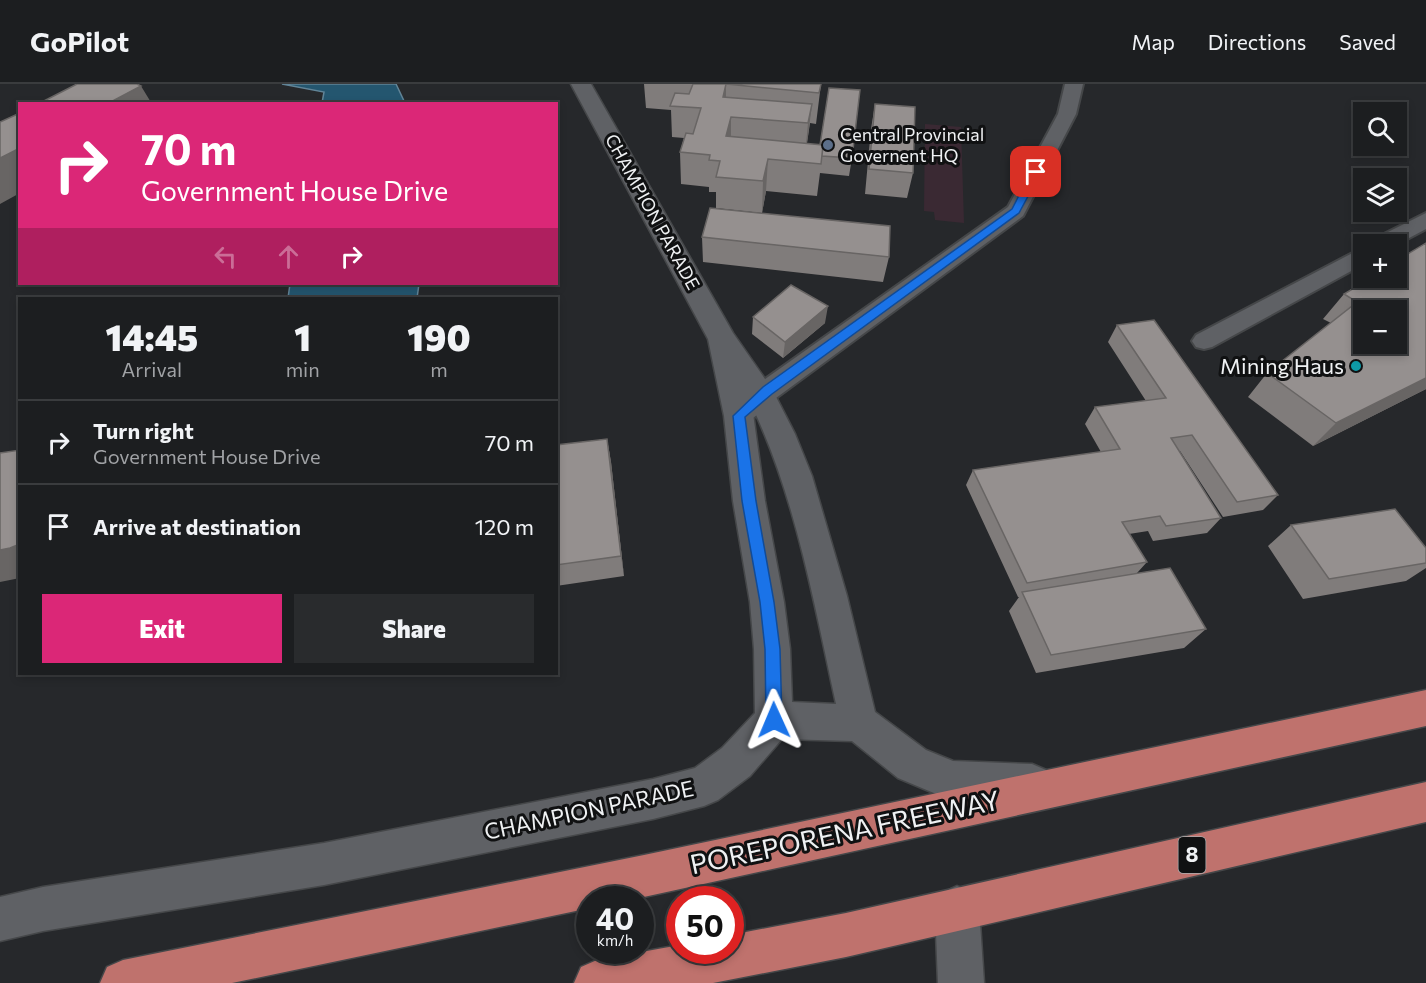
<!DOCTYPE html>
<meta charset="utf-8">
<style>
body{margin:0;font-family:Commissioner,sans-serif;background:#292b2d;color:#f1f3f6;height:100vh;display:flex;flex-direction:column;font-size:22px;white-space:nowrap}
*{box-sizing:border-box;margin:0}
p{font-size:20px;color:#a0a2a5}
.icon{flex:none;width:33px;height:33px;fill:none;stroke:currentColor;stroke-width:2;stroke-linecap:round;stroke-linejoin:round}
.map{position:relative;flex:1;overflow:hidden}
.sheet{position:absolute;left:18px;top:213px;width:540px;height:378px;display:flex;flex-direction:column;background:#1c1e20;border-radius:0px;box-shadow:0 3px 9px #0003,0 0 0 2px #3a3c3e}
.sheet>*{flex:none}
.top-card{position:absolute;left:18px;top:18px;width:540px;height:183px;border-radius:0px;box-shadow:0 3px 9px #0003,0 0 0 2px #3a3c3e;background:#db2777;color:#fff;overflow:hidden}
.buttons{position:absolute;left:1353px;top:18px;display:grid;gap:12px}
.buttons a{display:grid;place-items:center;width:54px;height:54px;border-radius:0px;background:#1c1e20;box-shadow:0 3px 9px #0003,0 0 0 2px #3a3c3e;font-size:30px}
.speed{position:absolute;left:576px;top:802px;display:flex;gap:12px;font-size:30px;font-weight:700;text-align:center}
.speed>*{display:grid;place-content:center;width:78px;height:78px;border-radius:50%;background:#1c1e20;box-shadow:0 3px 9px #0003,0 0 0 2px #3a3c3e;line-height:1}
.speed small{font-size:15px;font-weight:400}
.speed .limit{border:9px solid #d22;background:#fff;color:#111}
.pin{position:absolute;display:grid;place-items:center;width:51px;height:51px;color:#fff;margin:-26px;border-radius:12px;box-shadow:0 3px 9px #0006}
.me{position:absolute;width:66px;margin:-33px;rotate:359deg;stroke-linejoin:round;filter:drop-shadow(0 0 4px #0008)}
.turn{display:flex;align-items:center;gap:21px;height:126px;padding:0 24px;font-size:27px}
.turn .icon{width:78px;height:78px;stroke-width:2.5}
.turn b{display:block;font-size:42px;line-height:51px}
.lanes{display:flex;align-items:center;height:57px;padding:0 24px;background:#0003;justify-content:center;gap:30px;direction:ltr}
.lanes .off{opacity:.35}
.eta{display:flex;justify-content:space-evenly;align-items:center;height:102px;text-align:center}
.eta b{font-size:36px;font-weight:800;line-height:42px}
.action{display:flex;gap:12px;margin-top:auto;padding:12px 24px}
.action a{flex:1;height:69px;border-radius:0px;background:#db2777;color:#fff;font-size:24px;font-weight:800;line-height:69px;text-align:center}
.action a+a{background:#292b2d;color:#f1f3f6}
ul{padding:0;list-style:none}
li{display:flex;align-items:center;gap:18px;height:84px;padding:0 24px;border-top:2px solid #3a3c3e}
li div{flex:1}
li b{display:block;font-size:22px}
li em{font-style:normal}
header{display:flex;align-items:center;gap:36px;box-sizing:border-box;height:84px;padding:0 30px;background:#1c1e20;border-bottom:2px solid #3a3c3e}
header strong{font-size:28px}
nav{display:flex;gap:33px;margin-inline-start:auto;font-size:21px}
.map>svg:first-child{display:block}
.commercial{fill:#3a2933}
.water{fill:#24566f;stroke:#618497;stroke-width:1.5}
.lines{fill:none;stroke-linecap:round;stroke-linejoin:round}
.minor-casing{stroke:#454749;stroke-width:4}
.tertiary-casing{stroke:#454749;stroke-width:3}
.secondary-casing{stroke:#454749;stroke-width:3}
.trunk-casing{stroke:#454749;stroke-width:3}
.minor{fill:#5f6165;fill-rule:evenodd}
.tertiary{fill:#5f6165;fill-rule:evenodd}
.secondary{fill:#5f6165;fill-rule:evenodd}
.trunk{fill:#bf726d;fill-rule:evenodd}
.wall{fill:#807c7b}
.shaded-wall{fill:#686564}
.building{fill:#95908f;stroke:#686564;stroke-width:1.5;fill-rule:evenodd}
.route{fill:#1a73e8;stroke:#114b97;stroke-width:1.5}
.service-dot{fill:#5c6f8a;stroke:#101112;stroke-width:2}
.culture-dot{fill:#0f9aa8;stroke:#101112;stroke-width:2}
.labels{text-anchor:middle;stroke-width:6;stroke-linejoin:round;paint-order:stroke}
.far-poi-label{font-size:18px;fill:#eff1f3;stroke:#101112;text-anchor:start}
.far-street-label{font-size:18px;fill:#eff1f3;stroke:#101112}
.shield{fill:#101112;stroke:#acaeb0;stroke-width:1.5}
.shield-label{font-size:21px;font-weight:bold;fill:#eff1f3}
.poi-label{font-size:22px;fill:#eff1f3;stroke:#101112;text-anchor:end}
.street-label{font-size:22px;fill:#eff1f3;stroke:#101112}
.near-street-label{font-size:27px;fill:#eff1f3;stroke:#101112}
</style>
<header>
<strong>GoPilot</strong>
<nav><a>Map</a><a>Directions</a><a>Saved</a></nav>
</header>
<div class="map">
<svg width="1426" height="899" viewBox="0 0 1426 899">
<rect width="100%" height="100%" fill="#26282b"/>
<!-- commercial -->
<path class="commercial" d="M925,40L961,43L964,139L935,136L934,128L924,127Z"/>
<!-- water -->
<path class="water" d="M282,0H396L405,19H322L324,8Z
M290,200H419L417,214H288Z"/>
<g class="lines">
<!-- minor casing -->
<g class="minor-casing">
<path id="minor" d="M1065,0H1083L1076,30L1023,132L776,314C763,325 752,342 733,336L729,329L733,322L758,300L1008,123L1058,30Z
M1426,129V145L1396,161L1371,160L1374,155Z
M1364,163V180L1212,263L1204,265L1196,263L1192,257L1196,251Z"/>
</g>
<!-- tertiary casing -->
<g class="tertiary-casing">
<path id="tertiary" d="M957,802L972,809L979,824L984,899H938L935,824L942,809Z"/>
</g>
<!-- secondary casing -->
<g class="secondary-casing">
<path id="secondary" d="M571,0H591L733,249L772,305L795,350L812,392L847,512L875,628L926,666L953,677L1032,680L1046,686L1052,700L1046,714L1032,720L953,717L898,694L852,657L782,655L750,692L718,716L704,722L653,735L324,801L43,847L0,857V813L43,803L324,759L653,695L695,684L722,664L755,629L754,565L750,518L733,417L724,332L708,255ZM752,322C796,415 814,519 836,620L792,618L790,565L784,518L765,417Z"/>
</g>
<!-- trunk casing -->
<g class="trunk-casing">
<path id="trunk" d="M1426,606V642L630,816H590V824L232,899H100L107,883L123,876L644,771Z
M1426,698V738L846,873L713,899H574L581,883L597,876L680,861V867H730V851L846,829Z"/>
</g>
<!-- minor -->
<use href="#minor" class="minor"/>
<!-- tertiary -->
<use href="#tertiary" class="tertiary"/>
<!-- secondary -->
<use href="#secondary" class="secondary"/>
<!-- trunk -->
<use href="#trunk" class="trunk"/>
</g>
<!-- wall -->
<path class="wall" d="M644,0H821L816,40L810,39L807,59L852,74L849,92L820,89L817,112L766,107L762,129L716,124V108H709V103L681,100L680,68L684,54L672,53L671,26L646,24Z
M875,20L913,89L907,114L865,110L871,45Z
M702,153L889,173L883,198L703,178Z
M1371,194L1426,305L1313,362L1248,313L1267,289L1331,239L1323,235L1344,210Z
M753,233L825,239L783,274L752,250Z
M1117,241L1278,411L1263,426L1223,433L1180,367H1179L1221,434L1207,449L1153,457L1148,447L1129,450L1147,478L1137,489L1206,545L1184,564L1036,589L1009,527L1019,513H1018L966,401L973,386L1101,368L1085,340L1095,323L1146,317L1108,258Z
M607,355L611,378L624,492L556,502V361Z
M1291,441L1426,464V484L1406,497L1303,515L1268,462Z"/>
<!-- shaded-wall -->
<path class="shaded-wall" d="M726,0V32L723,13Z
M141,2L152,20H107Z
M812,20L808,52L805,71L808,39Z
M731,33V64L726,52Z
M20,64V109L0,120V74Z
M768,75L766,107L762,129L763,97Z
M828,222L825,239L783,274L785,258Z
M1426,294V305L1313,362L1336,339Z
M607,355L611,378L624,492L621,472Z
M20,460V494L0,498V466Z"/>
<!-- building -->
<path class="building" d="M77,0H137L141,2L107,20H38Z
M693,0H821L819,9L726,0L723,13L812,20L808,39L731,33L726,52L823,61L821,80L768,75L763,97L716,93L720,77L709,76L710,71L680,68L686,49L693,50L701,24L670,22L675,9L689,10Z
M829,4L860,6L852,74L822,72L823,61H820Z
M875,20L915,23L913,89L869,85Z
M20,29V64L0,74V38Z
M710,124L890,142L889,173L702,153Z
M1426,159V294L1336,339L1267,289L1357,218L1344,210L1371,194H1396V177ZM1364,226H1396V260H1364Z
M791,201L828,222L785,258L753,233Z
M1154,236L1278,411L1237,418L1192,351L1171,354L1221,434L1166,442L1160,432L1122,438L1147,478L1027,499L973,386L1120,365L1095,323L1166,314L1117,241Z
M607,355L621,472L556,481V361Z
M20,366V460L10,464L0,466V369Z
M1395,425L1426,464V479L1329,495L1291,441Z
M1170,484L1206,545L1051,571L1022,508Z"/>
<!-- route -->
<path class="route" d="M1036,85L1041,88L1019,129L772,310L745,333L756,417L774,518L780,565L782,636L779,641L774,643L768,641L766,636L765,565L760,518L742,417L733,332L763,303L1012,125L1031,88Z"/>
<!-- markers -->
<circle class="service-dot" cx="828" cy="61" r="6"/>
<circle class="culture-dot" cx="1356" cy="282" r="6"/>
<g class="labels">
<!-- far-poi labels -->
<g class="far-poi-label">
<text x="840" y="57">Central Provincial<tspan x="840" dy="21">Governent HQ</tspan></text>
</g>
<!-- far-street labels -->
<g class="far-street-label">
<text transform="translate(652 128) rotate(61)" y="6">CHAMPION PARADE</text>
</g>
<!-- shield labels -->
<rect class="shield" x="1178.5" y="753" width="27" height="36" rx="4.5"/>
<g class="shield-label">
<text x="1192" y="778">8</text>
</g>
<!-- poi labels -->
<g class="poi-label">
<text x="1344" y="290">Mining Haus</text>
</g>
<!-- street labels -->
<g class="street-label">
<text transform="translate(589 726) rotate(-12)" y="8">CHAMPION PARADE</text>
</g>
<!-- near-street labels -->
<g class="near-street-label">
<text transform="translate(845 749) rotate(-12)" y="9">POREPORENA FREEWAY</text>
</g>
</g>
</svg>
<div class="buttons">
<a><svg class="icon" aria-label="search" viewBox="0 0 24 24"><circle cx="10" cy="10" r="6"/><path d="M15 15l6 6"/></svg></a>
<a><svg class="icon" aria-label="layers" viewBox="0 0 24 24"><path d="M12 4l9 5-9 5-9-5zM3 14l9 5 9-5"/></svg></a>
<a>+</a>
<a>−</a>
</div>
<div class="speed"><div>40<small>km/h</small></div><div class="limit">50</div></div>
<div class="pin" style="left:1036px;top:88px;background:#d93025"><svg class="icon" aria-label="arrive" viewBox="0 0 24 24"><path d="M6 21V4h12l-3 4 3 4H6"/></svg></div>
<svg class="me" style="left:774px;top:636px" viewBox="-20 -20 40 40"><path d="M0-17L14 15 0 8-14 15z" fill="#1a73e8" stroke="#fff" stroke-width="4"/></svg>
<div class="top-card">
<div class="turn"><svg class="icon" aria-label="right" viewBox="0 0 24 24"><path d="M7 20v-9h11M14 6l5 5-5 5"/></svg><div><b>70 m</b>Government House Drive</div></div>
<div class="lanes"><svg class="icon off" aria-label="left" viewBox="0 0 24 24"><path d="M17 20v-9H6M10 6l-5 5 5 5"/></svg><svg class="icon off" aria-label="ahead" viewBox="0 0 24 24"><path d="M12 20V5M6 11l6-6 6 6"/></svg><svg class="icon" aria-label="right" viewBox="0 0 24 24"><path d="M7 20v-9h11M14 6l5 5-5 5"/></svg></div>
</div>
<section class="sheet">
<div class="eta">
<div><b>14:45</b><p>Arrival</p></div>
<div><b>1</b><p>min</p></div>
<div><b>190</b><p>m</p></div>
</div>
<ul>
<li><svg class="icon" aria-label="right" viewBox="0 0 24 24"><path d="M7 20v-9h11M14 6l5 5-5 5"/></svg><div><b>Turn right</b><p>Government House Drive</p></div><em>70 m</em></li>
<li><svg class="icon" aria-label="arrive" viewBox="0 0 24 24"><path d="M6 21V4h12l-3 4 3 4H6"/></svg><div><b>Arrive at destination</b></div><em>120 m</em></li>
</ul>
<div class="action"><a>Exit</a><a>Share</a></div>
</section>
</div>
